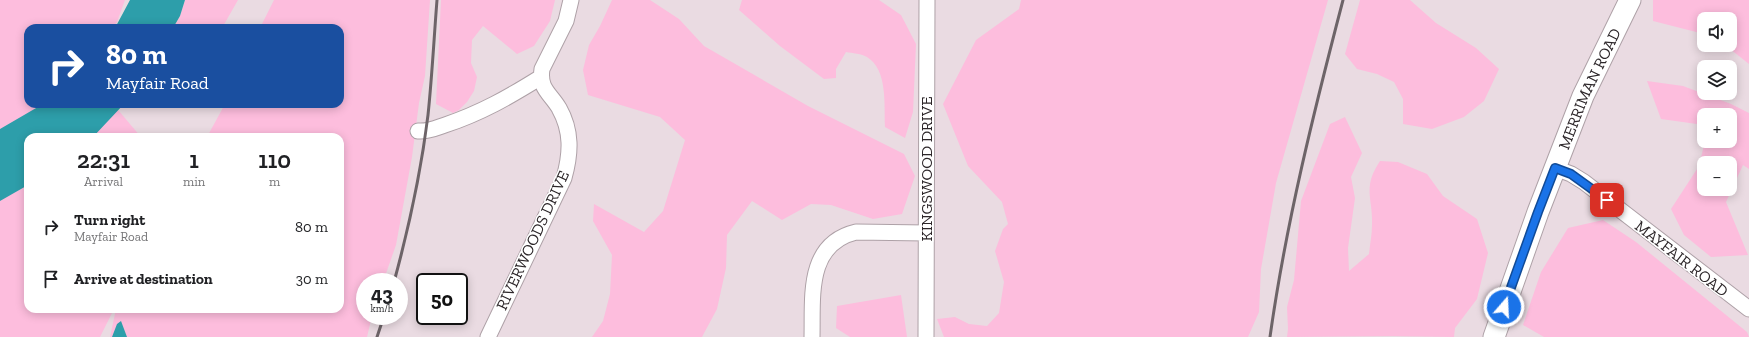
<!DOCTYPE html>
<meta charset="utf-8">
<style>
body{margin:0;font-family:"Zilla Slab",serif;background:#f2f2f2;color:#202124;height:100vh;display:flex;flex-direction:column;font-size:15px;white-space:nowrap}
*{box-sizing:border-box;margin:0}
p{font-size:13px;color:#757577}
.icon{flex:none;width:22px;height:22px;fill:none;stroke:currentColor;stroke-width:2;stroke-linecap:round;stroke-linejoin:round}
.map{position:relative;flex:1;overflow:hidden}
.side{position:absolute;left:24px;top:133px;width:320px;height:180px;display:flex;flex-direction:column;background:#fff;border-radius:12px;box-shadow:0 2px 10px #0003}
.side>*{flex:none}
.top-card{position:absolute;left:24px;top:24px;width:320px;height:84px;border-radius:12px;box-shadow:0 2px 10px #0003;background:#1a4fa0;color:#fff;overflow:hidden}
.controls{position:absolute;left:1697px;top:12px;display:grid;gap:8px}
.controls a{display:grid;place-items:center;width:40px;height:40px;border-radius:8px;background:#fff;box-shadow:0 2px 10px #0003;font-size:20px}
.speed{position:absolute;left:356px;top:273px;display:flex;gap:8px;font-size:20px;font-weight:700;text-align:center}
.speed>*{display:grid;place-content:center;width:52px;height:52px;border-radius:50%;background:#fff;box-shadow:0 2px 10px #0003;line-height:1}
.speed small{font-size:10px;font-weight:400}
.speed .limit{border:2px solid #111;border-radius:6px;background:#fff;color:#111}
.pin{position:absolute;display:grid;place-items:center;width:34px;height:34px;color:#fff;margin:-17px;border-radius:8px;box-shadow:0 2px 6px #0006}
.me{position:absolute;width:44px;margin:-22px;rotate:19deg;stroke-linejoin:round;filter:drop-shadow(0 0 3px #0008)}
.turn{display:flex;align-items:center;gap:14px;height:84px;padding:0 16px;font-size:18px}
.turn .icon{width:52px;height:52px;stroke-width:2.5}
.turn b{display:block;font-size:28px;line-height:34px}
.eta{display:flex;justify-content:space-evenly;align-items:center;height:68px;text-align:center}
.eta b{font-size:24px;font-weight:600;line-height:28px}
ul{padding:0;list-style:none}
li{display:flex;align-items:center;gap:12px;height:52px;padding:0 16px}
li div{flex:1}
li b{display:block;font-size:15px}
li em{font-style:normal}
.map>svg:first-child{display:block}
.green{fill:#fdbddd;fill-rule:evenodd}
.water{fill:#2d9eaa}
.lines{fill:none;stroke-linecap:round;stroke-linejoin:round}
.street-casing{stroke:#aea1a7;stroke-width:17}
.secondary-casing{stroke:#aea1a7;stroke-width:23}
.street{stroke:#fff;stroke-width:15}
.secondary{stroke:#fff;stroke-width:21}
.rail{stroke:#6d6468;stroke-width:3}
.route-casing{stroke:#114b97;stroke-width:10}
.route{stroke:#1a73e8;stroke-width:7}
.labels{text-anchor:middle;stroke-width:3;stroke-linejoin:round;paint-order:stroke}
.street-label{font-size:16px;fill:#2c2629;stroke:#fff}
</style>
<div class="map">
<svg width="1749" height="337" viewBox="0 0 1749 337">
<rect width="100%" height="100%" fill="#eadbe2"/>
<!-- green -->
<path class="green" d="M0,0H125L117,22L112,28H28V104H113L141,137H28V309H114L100,337H0Z
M185,0H238L222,28H173L180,16Z
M274,0H430L425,76L419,103L412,157L396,245L383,282H365V316H372L367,337H110L116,309H340V137H207L225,104H340V28H260Z
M441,0H555L550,21L534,46L517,54L483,26L472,40L471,63L477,77L474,91L467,102L459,110L453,113L436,104Z
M612,0H650L679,19L704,46L808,106L904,154L915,176L902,214L873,219L831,205L811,204L782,220L752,201L727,235L726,268L717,309L702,337H592L603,321L610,294L612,255L593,221L594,204L644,232L663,211L685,140L660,117L588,95L583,70L589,45L600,26Z
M742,0H879L901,15L916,44L913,112L905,138L885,127C884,105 888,70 867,57C862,54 852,53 846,52L836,69V78L824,79L780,46L739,10Z
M1021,0H1328L1276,183L1261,269L1259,312L1248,337H944L937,319L955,317L969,324L987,326L999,313L1004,282L995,251L1003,229L1008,224L1002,202L968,166L943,104L976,40L1019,9Z
M1360,0H1410L1436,23L1476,48L1499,69L1484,101L1464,117L1432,129L1403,124V99L1394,82L1377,74L1357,69L1345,54Z
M1653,0H1749V64L1725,45H1730V19H1704V34L1653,21Z
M1647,81L1683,86L1731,104L1749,113V169L1743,165L1726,202L1748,255L1711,257L1684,235L1671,209L1699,166L1705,141H1730V115H1704V125L1661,119ZM1704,163H1730V189H1704Z
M1345,117L1362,153L1351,177L1355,198L1348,248L1349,271L1369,254C1370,244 1372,234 1372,225C1373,198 1362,188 1380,161L1398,162L1427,174L1443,196L1477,219L1488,253L1477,299L1455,328L1454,337L1392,336L1287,337L1288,329L1287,307L1294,280L1301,201L1330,124Z
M1603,220L1636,242L1747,332L1749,337H1544L1523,325L1541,272L1568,228Z
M901,295L907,337H850L836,328L837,306Z"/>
<!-- water -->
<path class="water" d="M130,0H185L180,16L173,28H115Z
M43,104H124L93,137H28V185L0,201V129Z
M121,321L127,337H112L117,324Z"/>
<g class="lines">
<!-- street casing -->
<g class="street-casing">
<path id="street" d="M418,131C428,132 436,128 445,125C481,113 509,97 541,77
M1555,168L1571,174L1584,182L1749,309
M488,337L564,178C571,153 572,131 559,108C550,93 539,89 542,69L566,21L571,0
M812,337C813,297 806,244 856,232L926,233
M926,337L927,0"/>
</g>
<!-- secondary casing -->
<g class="secondary-casing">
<g id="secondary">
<path id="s1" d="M1494,337L1538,212L1583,96L1630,0"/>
</g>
</g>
<!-- street -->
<use href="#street" class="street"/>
<!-- secondary -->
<use href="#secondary" class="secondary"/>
<!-- rail -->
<path class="rail" d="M394,282C409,227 421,172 428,115C432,77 434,38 437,0
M377,337L384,316
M1270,337C1286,223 1314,111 1343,0"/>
</g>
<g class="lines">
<!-- route casing -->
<g class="route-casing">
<path id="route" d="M1504,307L1538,212L1555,168L1571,174L1607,200"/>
</g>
<!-- route -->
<use href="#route" class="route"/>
</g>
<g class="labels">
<!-- street labels -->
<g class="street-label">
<text dy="6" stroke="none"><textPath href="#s1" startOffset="266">MERRIMAN ROAD</textPath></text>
<text transform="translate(926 169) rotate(-90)" y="6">KINGSWOOD DRIVE</text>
<text transform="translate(532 240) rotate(-65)" y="6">RIVERWOODS DRIVE</text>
<text transform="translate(1682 258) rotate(38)" y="6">MAYFAIR ROAD</text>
</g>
</g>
</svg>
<div class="controls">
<a><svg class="icon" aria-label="sound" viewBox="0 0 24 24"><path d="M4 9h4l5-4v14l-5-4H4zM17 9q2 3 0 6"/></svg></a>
<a><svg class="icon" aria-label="layers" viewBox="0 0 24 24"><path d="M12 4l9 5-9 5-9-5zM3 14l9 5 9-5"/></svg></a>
<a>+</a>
<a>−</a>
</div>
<div class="speed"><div>43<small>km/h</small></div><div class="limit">50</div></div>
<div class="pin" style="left:1607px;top:200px;background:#d93025"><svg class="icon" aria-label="arrive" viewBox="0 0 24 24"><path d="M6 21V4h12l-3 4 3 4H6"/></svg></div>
<svg class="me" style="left:1504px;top:307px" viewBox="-20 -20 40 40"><circle r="17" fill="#1a73e8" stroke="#fff" stroke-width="3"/><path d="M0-11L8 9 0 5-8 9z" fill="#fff"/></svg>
<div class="top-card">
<div class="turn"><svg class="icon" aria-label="right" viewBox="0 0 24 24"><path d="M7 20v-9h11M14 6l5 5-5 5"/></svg><div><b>80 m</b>Mayfair Road</div></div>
</div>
<section class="side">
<div class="eta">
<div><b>22:31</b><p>Arrival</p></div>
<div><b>1</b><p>min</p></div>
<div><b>110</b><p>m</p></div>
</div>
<ul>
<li><svg class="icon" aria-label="right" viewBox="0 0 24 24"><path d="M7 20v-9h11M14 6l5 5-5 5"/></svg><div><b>Turn right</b><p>Mayfair Road</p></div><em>80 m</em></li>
<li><svg class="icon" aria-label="arrive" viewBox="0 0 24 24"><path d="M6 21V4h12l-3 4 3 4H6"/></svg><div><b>Arrive at destination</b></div><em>30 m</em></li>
</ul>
</section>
</div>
